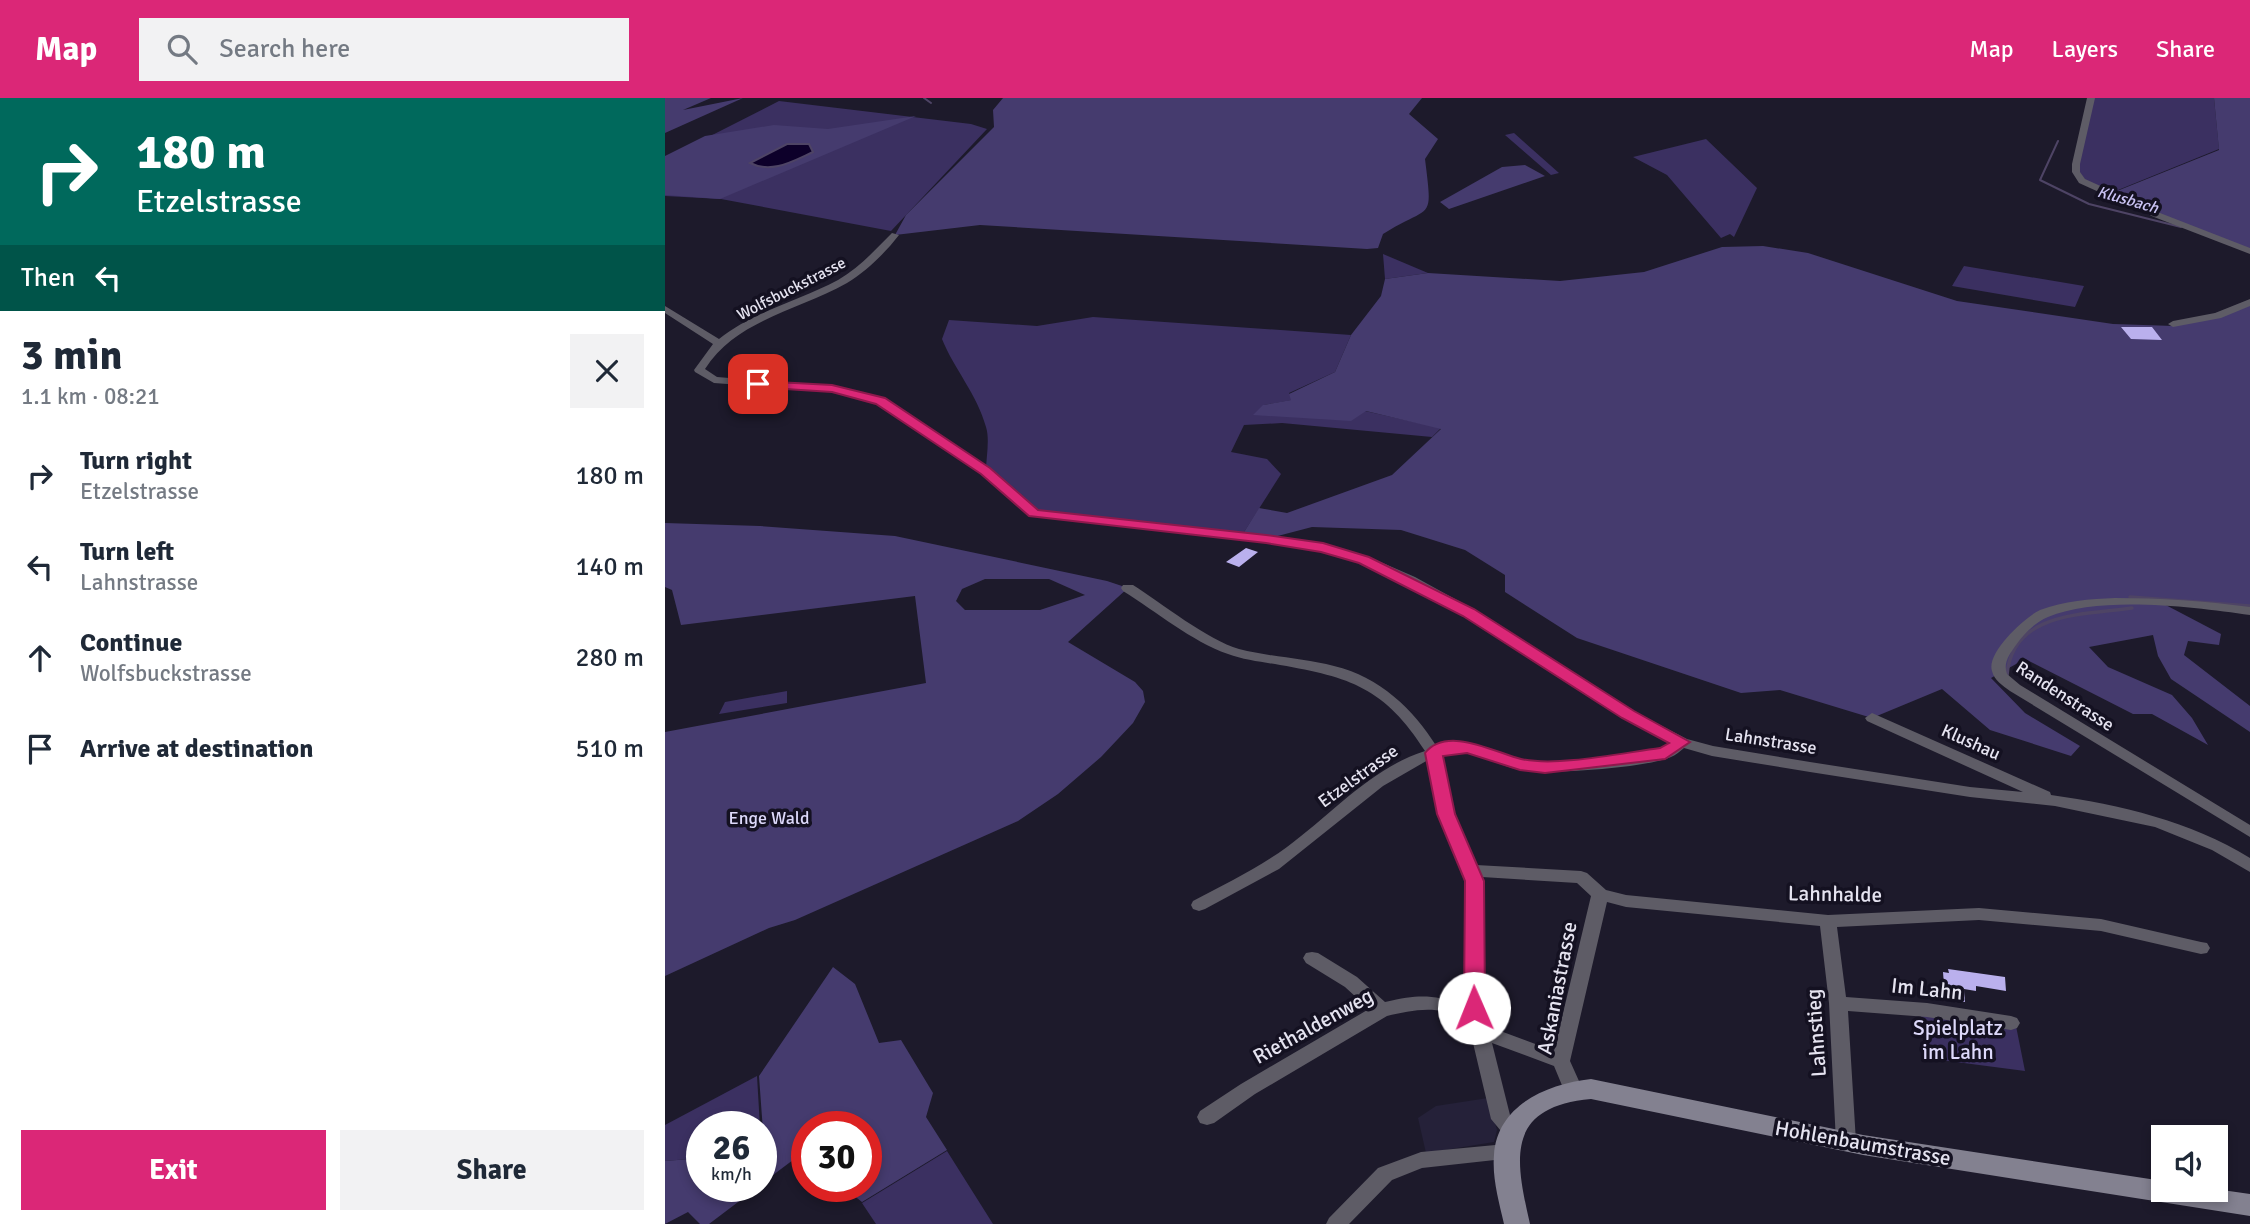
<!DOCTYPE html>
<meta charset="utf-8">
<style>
body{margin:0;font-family:Signika,sans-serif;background:#f2f2f3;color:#1f2937;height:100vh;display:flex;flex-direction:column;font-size:26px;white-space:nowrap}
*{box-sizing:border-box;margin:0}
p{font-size:23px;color:#747a83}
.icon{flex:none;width:38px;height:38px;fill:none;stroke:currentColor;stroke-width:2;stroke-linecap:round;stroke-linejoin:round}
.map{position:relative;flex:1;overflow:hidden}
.side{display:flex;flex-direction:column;background:#fff;width:665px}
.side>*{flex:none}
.banner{background:#00695c;color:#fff;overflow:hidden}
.buttons{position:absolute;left:1486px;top:1027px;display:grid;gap:14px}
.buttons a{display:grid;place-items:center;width:77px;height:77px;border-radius:0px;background:#fff;box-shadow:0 4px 10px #0003;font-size:35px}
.speed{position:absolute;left:21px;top:1013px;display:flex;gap:14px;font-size:35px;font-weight:700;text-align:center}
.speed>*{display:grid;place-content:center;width:91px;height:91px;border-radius:50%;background:#fff;box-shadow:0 4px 10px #0003;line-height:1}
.speed small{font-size:18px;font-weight:400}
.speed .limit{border:10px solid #d22;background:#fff;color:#111}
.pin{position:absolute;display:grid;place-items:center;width:60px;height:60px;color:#fff;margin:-30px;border-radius:14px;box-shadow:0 4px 10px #0006}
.me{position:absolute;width:77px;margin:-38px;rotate:359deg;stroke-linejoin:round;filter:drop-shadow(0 0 5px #0008)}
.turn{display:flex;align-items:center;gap:24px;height:147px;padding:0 21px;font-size:32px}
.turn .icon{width:91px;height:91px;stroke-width:2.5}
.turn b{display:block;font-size:49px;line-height:60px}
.then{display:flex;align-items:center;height:66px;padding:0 21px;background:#0003;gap:14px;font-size:26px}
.round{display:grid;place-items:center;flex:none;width:74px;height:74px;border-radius:0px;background:#f2f2f3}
.head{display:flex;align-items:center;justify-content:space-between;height:119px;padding:0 21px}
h1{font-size:42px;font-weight:700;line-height:52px}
.button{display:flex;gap:14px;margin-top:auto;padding:14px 21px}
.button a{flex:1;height:80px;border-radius:0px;background:#db2777;color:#fff;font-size:28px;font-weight:700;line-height:80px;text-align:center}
.button a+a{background:#f2f2f3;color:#1f2937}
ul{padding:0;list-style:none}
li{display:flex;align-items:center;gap:21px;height:91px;padding:0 21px}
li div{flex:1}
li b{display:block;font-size:26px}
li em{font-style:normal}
header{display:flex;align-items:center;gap:42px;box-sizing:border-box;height:98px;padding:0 35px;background:#db2777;color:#fff}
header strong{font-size:33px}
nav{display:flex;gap:38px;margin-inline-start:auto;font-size:24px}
.search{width:490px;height:63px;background:#f2f2f3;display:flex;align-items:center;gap:18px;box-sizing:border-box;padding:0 24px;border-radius:0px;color:#747a83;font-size:26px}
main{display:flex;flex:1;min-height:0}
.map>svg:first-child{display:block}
.built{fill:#252139}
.green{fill:#3b3061}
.forest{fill:#453b6e;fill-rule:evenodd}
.water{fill:#0d002a;stroke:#4e4465;stroke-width:2}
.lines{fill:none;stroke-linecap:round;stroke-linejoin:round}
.stream-far1{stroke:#4e4465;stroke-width:2}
.stream{stroke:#4e4465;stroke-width:3.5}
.building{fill:#bab0ed}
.street{fill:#5e5c66;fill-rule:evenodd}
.secondary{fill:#838190;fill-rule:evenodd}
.route{fill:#db2777;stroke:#8e194d;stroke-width:2}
.labels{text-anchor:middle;stroke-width:7;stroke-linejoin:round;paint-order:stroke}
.far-water-label{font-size:16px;font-style:italic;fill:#cbc4f5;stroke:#141121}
.far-street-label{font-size:16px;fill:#e5e3f0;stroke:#141121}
.street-label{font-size:18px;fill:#e5e3f0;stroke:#141121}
.park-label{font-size:18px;fill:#ddd9fa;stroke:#141121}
.near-street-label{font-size:21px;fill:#e5e3f0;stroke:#141121}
.near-park-label{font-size:21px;fill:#ddd9fa;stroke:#141121}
</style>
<header>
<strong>Map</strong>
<div class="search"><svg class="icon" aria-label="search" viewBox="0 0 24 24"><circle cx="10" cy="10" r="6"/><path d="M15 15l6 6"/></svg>Search here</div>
<nav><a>Map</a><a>Layers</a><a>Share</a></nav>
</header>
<main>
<section class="side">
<div class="banner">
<div class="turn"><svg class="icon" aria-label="right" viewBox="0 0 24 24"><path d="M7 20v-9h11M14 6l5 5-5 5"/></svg><div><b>180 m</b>Etzelstrasse</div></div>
<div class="then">Then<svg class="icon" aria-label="left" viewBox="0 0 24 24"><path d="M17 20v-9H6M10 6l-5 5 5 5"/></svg></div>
</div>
<div class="head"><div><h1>3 min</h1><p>1.1 km · 08:21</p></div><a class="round"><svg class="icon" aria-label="close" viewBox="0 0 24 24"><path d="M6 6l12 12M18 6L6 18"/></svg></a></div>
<ul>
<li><svg class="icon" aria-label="right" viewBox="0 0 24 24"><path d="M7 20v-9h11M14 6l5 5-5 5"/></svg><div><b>Turn right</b><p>Etzelstrasse</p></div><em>180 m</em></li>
<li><svg class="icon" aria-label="left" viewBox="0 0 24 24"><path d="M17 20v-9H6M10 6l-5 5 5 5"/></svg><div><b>Turn left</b><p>Lahnstrasse</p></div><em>140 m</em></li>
<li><svg class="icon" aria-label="ahead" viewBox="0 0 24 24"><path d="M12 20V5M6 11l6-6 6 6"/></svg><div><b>Continue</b><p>Wolfsbuckstrasse</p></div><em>280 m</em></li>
<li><svg class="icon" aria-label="arrive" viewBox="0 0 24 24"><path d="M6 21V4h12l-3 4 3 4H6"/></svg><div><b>Arrive at destination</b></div><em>510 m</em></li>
</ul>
<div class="button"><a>Exit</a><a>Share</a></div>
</section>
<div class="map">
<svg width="1585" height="1126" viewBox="0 0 1585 1126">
<rect width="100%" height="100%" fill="#1d1a2b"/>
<!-- built -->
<path class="built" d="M823,1000L832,1032L829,1044L761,1055L753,1020L771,1008Z"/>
<!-- green -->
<path class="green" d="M1427,0H1549L1554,51L1453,92L1455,101L1423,86L1413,72Z
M114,3L306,26L322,31L226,133L56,101L0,98V61Z
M849,35L894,75L886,77L840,37Z
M1041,41L1092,90L1069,139L1065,136L1056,140L1002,77L968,59Z
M718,156L763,175L720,181Z
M1299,168L1419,188L1410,209L1287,188Z
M428,219L686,237L670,274L624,295L627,302L599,307L700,313L776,330L767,339L617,325L579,327L566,354L602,361L616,376L576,439L369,415L321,373C321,360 325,342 321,329C312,296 289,271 277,241L284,222L372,228Z
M122,593V605L54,616L60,604Z
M1255,915L1351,928L1360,973L1268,961Z
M92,978L95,1029H37V1060L0,1063V1027Z
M282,1053L328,1126H211L197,1105Z"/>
<!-- forest -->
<path class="forest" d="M0,0H46L18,12L78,0L0,35Z
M338,0H757L744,16L773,41L760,61C768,126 767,105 718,136L713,150L702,151L315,127L230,137L241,117L329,29L328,12Z
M1549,0H1585V154L1455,101L1452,93L1554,52Z
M251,18L55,101L0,97V58L40,38L109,27L163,31Z
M860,67L880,78L784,111L775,104L837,69Z
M1098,148L1143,155L1292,203L1448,226L1509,228L1585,205V513L1495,504L1556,536L1554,547L1523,543L1519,557L1585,608V634L1506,581L1493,558L1488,537L1424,549L1443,569L1507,597L1527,620L1543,647L1487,616H1468L1360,561L1326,580L1360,615L1415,648L1406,658L1325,632L1277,591L1207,620L1115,592L1076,595L912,540L840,494V477L800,452L736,432L647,429L601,441L576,439L594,410L622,415L727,377L776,331L701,313L686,323L588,317L598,307L626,302L624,296L670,274L686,237L716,198L720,181L763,175L895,183L979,174L1057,149Z
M0,425L95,428L230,438L442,483L463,490L403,544L470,584L478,593L480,604L468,625L436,659L393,696L353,723L130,822L104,830L0,878V634L261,585L250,498L16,527L7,492L0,489ZM320,481H384L420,497L375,512H300L291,503L297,491Z
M168,869L190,886L214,945L236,942L268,995L261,1019L282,1052L197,1104L178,1089L201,1088V1029H142V1060L136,1056L96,1086L98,1033L94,978Z
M37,1060V1088L93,1089L44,1126H35L23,1114L0,1126V1063Z"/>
<!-- water -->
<path class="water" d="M122,46H144L148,54C128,63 107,76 85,65Z"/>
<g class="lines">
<!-- stream-far1 -->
<path class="stream-far1" d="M259,0L266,5
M1393,43L1375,82L1424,106L1516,129"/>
<!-- stream -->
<path class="stream" d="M1465,499L1585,508
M1342,577C1347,513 1420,517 1467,510"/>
</g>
<!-- building -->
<path class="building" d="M1456,229H1487L1497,242L1466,241Z
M581,450L593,454L574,469L561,464Z
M1283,871L1340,879L1341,893L1311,888V893L1299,891L1300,904L1280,901L1278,874L1284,875Z"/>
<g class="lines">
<!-- street -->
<path class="street" d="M1422,0H1430L1415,66V74L1420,81L1495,115L1585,150V156L1489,119L1414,85L1407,74V66Z
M227,135L234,137C220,155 202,173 182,185C133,213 72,221 40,271L52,279L167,288L219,301L325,371L373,412L601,437L658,446L704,459L750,479L808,511L968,613L1022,641L1048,648L1145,664L1305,689L1358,694L1202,623L1200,620L1207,615L1385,694L1386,697C1456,707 1525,723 1585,760V774L1547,752L1490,729L1390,708L1305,699L1145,674L1047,658L1019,650C1015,653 1011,657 1006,659C981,670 882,677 855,672C827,666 806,648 777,657L789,716L811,767L916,773L922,775L941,792L961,797L1163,817L1314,810L1436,821L1536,844L1542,845L1545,850L1542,855L1536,856L1436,833L1314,822L1172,829L1181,899L1262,905L1346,918L1352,920L1355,925L1352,930L1346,932L1262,919L1183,913L1191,1044L1188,1050L1181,1052L1174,1050L1171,1044L1164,905L1155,828L961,809L942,804L905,963L918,992L915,997L908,1000L901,997L889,968L827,945L845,1017L858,1033L855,1039L848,1041L841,1039L826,1021L804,928C783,905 750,911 722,918L590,996L549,1025L542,1027L535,1025L532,1019L535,1013L576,986L704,911L680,889L641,865L638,860L641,855L647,854L653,855L692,879L720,904C756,896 765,897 800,906L802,783L773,716L763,662L718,688L614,771L540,811L534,813L528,811L526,807L528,803C560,786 593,770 622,749C667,716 706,670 760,653C720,590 685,579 615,567C598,564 579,562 563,556C526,543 492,514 458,493L456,490L458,487H468C496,505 543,542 574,551C605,559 638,560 669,568C715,579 748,611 772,649C808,637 824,656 857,662C891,668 952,659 987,654L996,652L1006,645L958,619L798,517L740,485L694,465L657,454L601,445L365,418L317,375L211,305L167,294L49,285L30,274L29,272L48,246L0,215V208L54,241C89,213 134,203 173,182C194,170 210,152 227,135ZM817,779L912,785L926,798L889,953L830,931L821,922L818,910Z
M1585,201V208L1556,220L1508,229L1503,226L1508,223L1550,215Z
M1450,500C1496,500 1540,503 1585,509V517C1529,509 1435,497 1383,519C1369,525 1359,536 1351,547C1344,557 1338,565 1342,576L1355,587L1585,727V739L1345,593C1338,588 1329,582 1327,573C1321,555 1360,519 1375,512C1399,503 1425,501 1450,500Z
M841,1046L848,1048L851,1054L848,1060L757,1070L727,1082L684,1126H661L664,1120L713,1070L756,1054Z"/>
<!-- secondary -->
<path class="secondary" d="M926,981L1198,1037L1498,1083V1092L1550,1091L1585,1096V1118L1198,1057L926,1001C840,1009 850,1061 865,1126H839C834,1104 827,1080 829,1057C832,1007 882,986 926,981Z"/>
</g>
<!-- route -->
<path class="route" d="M93,283L167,287L220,300L325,370L373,412L601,437L658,445L704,459L809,511L969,613L1025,644L1000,661L880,675L855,672L802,655L778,658L790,716L819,783L820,910L816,916H802L799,910L800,783L772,716L760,655C782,627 831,655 856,661C892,669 957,655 995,650L1004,645L957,620L798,518L694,465L656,454L601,445L364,418L316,376L211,306L167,294L88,289L87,286Z"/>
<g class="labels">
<!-- far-water labels -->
<g class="far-water-label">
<text transform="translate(1463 101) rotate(16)" y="6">Klusbach</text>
</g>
<!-- far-street labels -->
<g class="far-street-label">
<text transform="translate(126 190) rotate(-27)" y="6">Wolfsbuckstrasse</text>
</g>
<!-- street labels -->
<g class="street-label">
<text transform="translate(1400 598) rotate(33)" y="6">Randenstrasse</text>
<text transform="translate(1106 643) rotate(9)" y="6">Lahnstrasse</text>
<text transform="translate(1306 644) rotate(24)" y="6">Klushau</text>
<text transform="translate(693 678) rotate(-36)" y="6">Etzelstrasse</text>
</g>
<!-- park labels -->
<g class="park-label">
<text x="104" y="726">Enge Wald</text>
</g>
<!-- near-street labels -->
<g class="near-street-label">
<text transform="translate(1170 796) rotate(1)" y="7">Lahnhalde</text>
<text transform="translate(892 890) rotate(-79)" y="7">Askaniastrasse</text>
<text transform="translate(1262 891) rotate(6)" y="7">Im Lahn</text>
<text transform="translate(648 928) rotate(-29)" y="7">Riethaldenweg</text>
<text transform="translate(1151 935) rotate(-94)" y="7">Lahnstieg</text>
<text transform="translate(1198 1045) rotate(10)" y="7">Hohlenbaumstrasse</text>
</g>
<!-- near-park labels -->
<g class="near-park-label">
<text x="1293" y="937">Spielplatz<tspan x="1293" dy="24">im Lahn</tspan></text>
</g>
</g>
</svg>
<div class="buttons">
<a><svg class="icon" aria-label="sound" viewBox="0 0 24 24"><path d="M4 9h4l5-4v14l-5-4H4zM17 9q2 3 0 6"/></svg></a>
</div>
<div class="speed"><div>26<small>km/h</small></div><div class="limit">30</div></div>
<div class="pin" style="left:93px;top:286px;background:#d93025"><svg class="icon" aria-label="arrive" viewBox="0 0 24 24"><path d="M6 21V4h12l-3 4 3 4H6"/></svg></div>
<svg class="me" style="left:809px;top:910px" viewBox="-20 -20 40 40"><circle r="19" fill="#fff"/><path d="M0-13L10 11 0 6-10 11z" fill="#db2777"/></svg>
</div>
</main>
